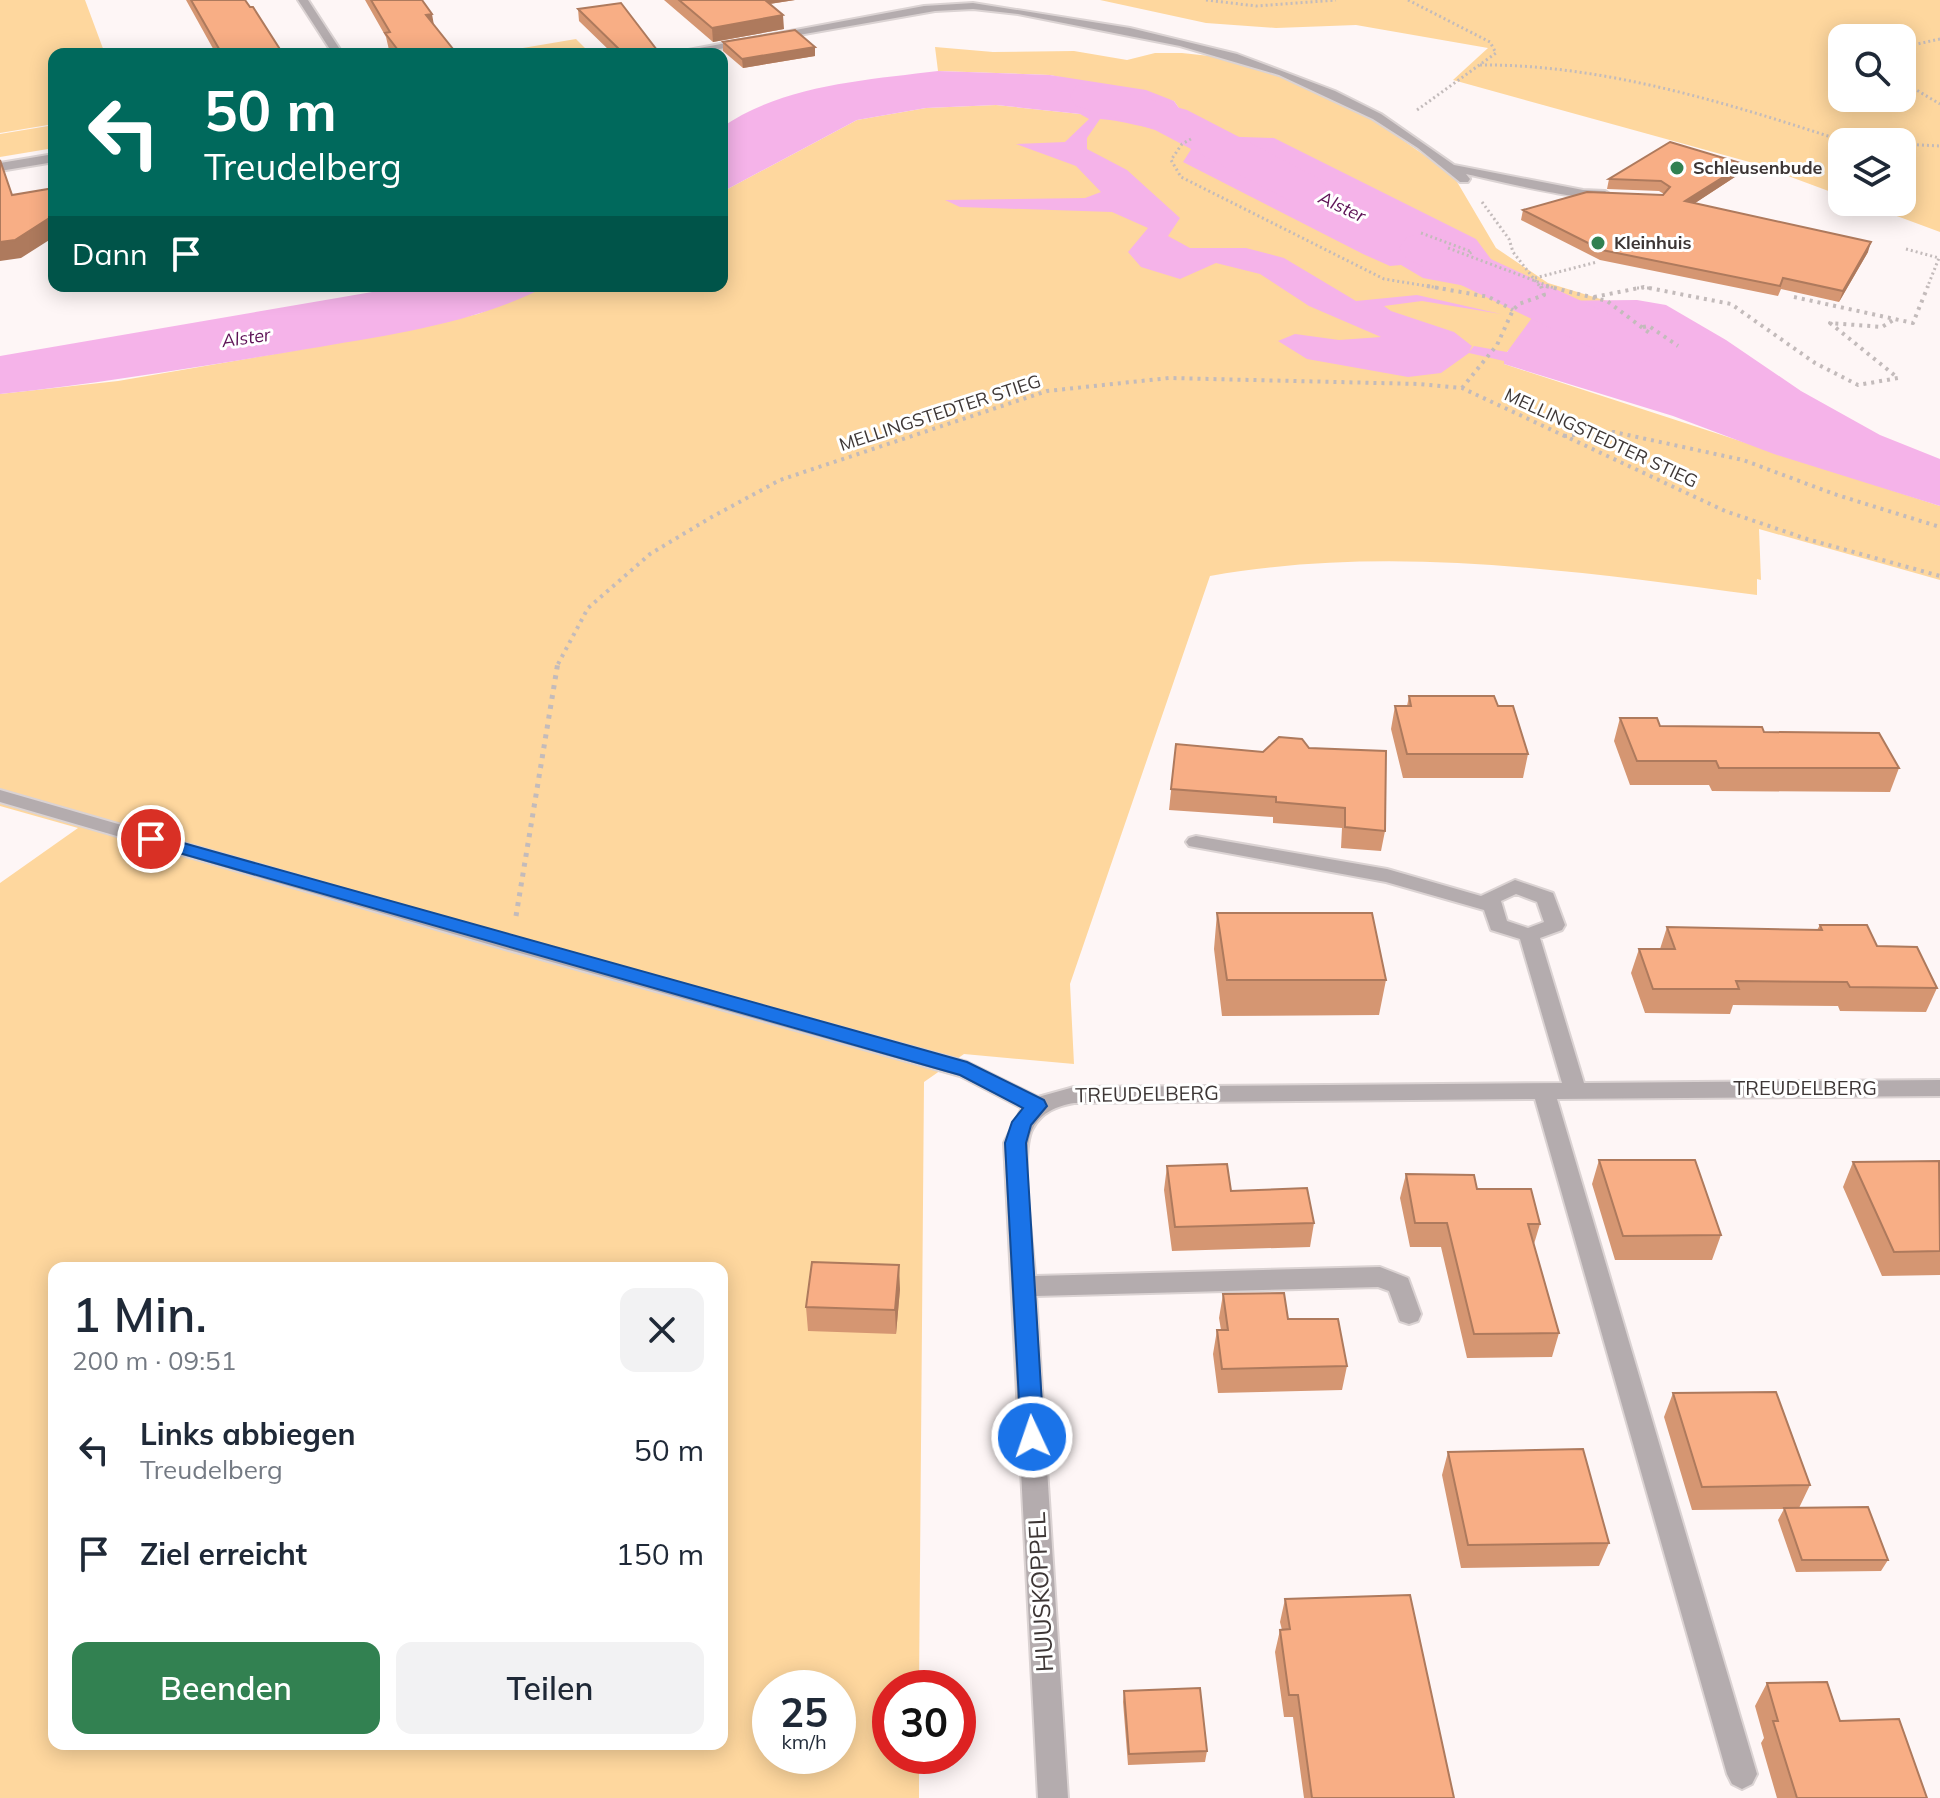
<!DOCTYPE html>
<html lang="de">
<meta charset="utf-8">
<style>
body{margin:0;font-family:Mulish,sans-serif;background:#f2f2f3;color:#1f2937;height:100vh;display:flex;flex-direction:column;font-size:30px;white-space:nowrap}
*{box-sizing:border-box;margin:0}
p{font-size:26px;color:#747a83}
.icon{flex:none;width:44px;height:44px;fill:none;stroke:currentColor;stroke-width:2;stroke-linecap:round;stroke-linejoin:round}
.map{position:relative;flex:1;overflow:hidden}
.panel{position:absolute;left:48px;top:1262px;width:680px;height:488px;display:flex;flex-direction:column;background:#fff;border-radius:16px;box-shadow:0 4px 20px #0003}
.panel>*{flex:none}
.top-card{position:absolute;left:48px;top:48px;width:680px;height:244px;border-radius:16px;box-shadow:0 4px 20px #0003;background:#00695c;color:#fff;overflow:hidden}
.fabs{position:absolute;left:1828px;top:24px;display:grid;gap:16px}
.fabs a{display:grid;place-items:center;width:88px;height:88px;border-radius:16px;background:#fff;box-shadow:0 4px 20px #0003;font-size:40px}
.speed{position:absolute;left:752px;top:1670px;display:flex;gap:16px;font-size:40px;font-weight:700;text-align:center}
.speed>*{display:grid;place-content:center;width:104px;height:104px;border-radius:50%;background:#fff;box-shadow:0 4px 20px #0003;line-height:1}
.speed small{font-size:20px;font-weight:400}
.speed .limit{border:12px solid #d22;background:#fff;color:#111}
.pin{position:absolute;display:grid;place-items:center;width:68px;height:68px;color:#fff;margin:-34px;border:4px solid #fff;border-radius:50%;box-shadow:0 2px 8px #0007}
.me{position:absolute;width:88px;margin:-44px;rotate:357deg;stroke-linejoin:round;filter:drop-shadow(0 0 6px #0008)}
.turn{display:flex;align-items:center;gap:28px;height:168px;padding:0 24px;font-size:36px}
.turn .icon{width:104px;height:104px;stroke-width:2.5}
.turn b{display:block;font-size:56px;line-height:68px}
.then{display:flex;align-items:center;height:76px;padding:0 24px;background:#0003;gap:16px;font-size:30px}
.round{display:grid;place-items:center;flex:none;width:84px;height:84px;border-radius:16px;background:#f2f2f3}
.head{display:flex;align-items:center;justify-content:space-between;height:136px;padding:0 24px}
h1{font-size:48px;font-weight:600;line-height:60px}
.action{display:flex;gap:16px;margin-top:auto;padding:16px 24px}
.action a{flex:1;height:92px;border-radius:16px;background:#328151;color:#fff;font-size:32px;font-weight:600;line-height:92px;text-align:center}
.action a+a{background:#f2f2f3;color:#1f2937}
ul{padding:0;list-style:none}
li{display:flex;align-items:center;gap:24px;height:104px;padding:0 24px}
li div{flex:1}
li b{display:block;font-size:30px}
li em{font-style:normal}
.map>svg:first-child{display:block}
.green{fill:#fed79e;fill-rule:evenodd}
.water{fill:#f5b3e9}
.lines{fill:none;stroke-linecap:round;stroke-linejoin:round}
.river{fill:#f5b3e9;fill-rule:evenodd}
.minor-casing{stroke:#dbd3d3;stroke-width:4}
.path-far2{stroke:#c3bbbb;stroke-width:3;stroke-dasharray:2 3;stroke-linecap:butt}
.path-far1{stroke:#c3bbbb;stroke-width:4;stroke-dasharray:3 5;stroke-linecap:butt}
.path{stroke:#c3bbbb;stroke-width:5;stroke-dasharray:4 6;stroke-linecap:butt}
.minor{fill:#b4acae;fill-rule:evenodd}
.wall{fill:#d59672}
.shaded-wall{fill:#ae7a5d}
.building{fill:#f8ae85;stroke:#ae7a5d;stroke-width:2}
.route{fill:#1a73e8;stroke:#114b97;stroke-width:2}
.poi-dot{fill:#328151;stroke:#fff;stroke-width:3}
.labels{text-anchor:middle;stroke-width:6;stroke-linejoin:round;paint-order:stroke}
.far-poi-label{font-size:18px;font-weight:bold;fill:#3d3635;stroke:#fff;text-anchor:start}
.far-water-label{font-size:18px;font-style:italic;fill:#5d1155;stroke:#fff}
.far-street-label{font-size:18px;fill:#3d3635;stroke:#fff}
.street-label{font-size:20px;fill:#3d3635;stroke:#fff}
.near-street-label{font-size:24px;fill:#3d3635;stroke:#fff}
</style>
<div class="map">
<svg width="1940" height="1798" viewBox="0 0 1940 1798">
<rect width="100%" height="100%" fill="#fef6f6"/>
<!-- green -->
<path class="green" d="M0,0H85L105,54H54V124L0,133Z
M1100,0H1940V232L1859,202H1902V142H1842V196L1753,163L1453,80L1488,48L1356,25L1276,28L1206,23ZM1842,38H1902V98H1842Z
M576,39L591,54H488Z
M935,47L993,52L1074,51L1127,60L1155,53H1182L1219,57L1298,81L1378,123L1453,175L1496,248L1548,283L1607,301L1556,303L1507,352L1504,364L1940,506V580L1759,529L1761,580L1757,579V595C1575,571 1392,544 1210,576L1070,984L1074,1064L964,1054L924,1082L919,1688H890V1756H919V1798H0V883L78,828L0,806V394L118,381L373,337L478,314L547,286H722V192L857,120L926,108L996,105L1080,114L1167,129L1187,135L1203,130L1186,118L1174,101L1050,75L938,71ZM54,1268H722V1744H54ZM770,1688H838V1756H770Z
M54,125V148L0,157V134Z"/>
<!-- water -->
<path class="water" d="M938,71L1050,75L1146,90L1174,101L1186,118L1204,130C1175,139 1132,121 1100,119L1087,138V149L1127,170L1180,218L1168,236L1190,248H1246L1284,258L1356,301L1417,295L1501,314L1422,301L1384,306L1391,311L1454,332L1472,346L1469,352L1474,346L1507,352L1537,311L1528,305L1534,301L1637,300L1666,305L1726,340L1801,391L1880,435L1940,459V506L1774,454L1673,416L1504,364V361L1469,353L1441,373L1408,377L1307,359L1278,341L1295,334L1339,340L1381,337L1309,306L1260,274L1216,263L1180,279L1141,267L1128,252L1148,228L1112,212L960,207L945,200L1085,198L1101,192L1076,166L1016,144L1065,142L1089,119L1080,114L996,105L926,108L857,120L722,192V127C783,85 866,80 938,71Z
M1212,136L1274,138L1476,239L1505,278L1537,294L1518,301L1492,291L1423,278L1401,265L1390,266L1363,254L1183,162L1197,140Z
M407,286H547C474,324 387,335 307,349C204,366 103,383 0,394V356Z"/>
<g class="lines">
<!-- river -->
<path class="river" d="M1092,83L1187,110L1320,179L1327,189L1320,199L1303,204L1286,199L1155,130L1076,106L1070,96L1076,86Z
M1425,233L1443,237L1655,335L1663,347L1655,359L1635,364L1615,359L1407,259L1399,248L1407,237Z"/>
<!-- minor casing -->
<g class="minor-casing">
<path id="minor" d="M298,0H308L343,54H333Z
M973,3L1130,28L1237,54L1335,91L1381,114L1454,165L1583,190L1605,191L1611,195C1595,206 1491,179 1466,174L1470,179L1468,182H1460L1418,148L1373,119L1279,75L1180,46L1018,14L973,9L935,11L691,54H667L924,6Z
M54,154V162L0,171V163Z
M0,790L514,938L967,1062L1038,1097L1074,1087L1562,1083L1520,939L1491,930L1484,910L1386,882L1189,846L1186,842L1189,838L1196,836L1387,869L1481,896L1515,880L1553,893L1565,925L1562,930L1540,938L1584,1083L1940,1080V1096L1557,1099L1757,1774L1752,1784L1742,1789L1732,1784L1727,1774L1535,1099L1074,1103C1057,1106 1042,1112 1033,1128C1019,1151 1033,1245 1035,1276L1380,1267L1408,1278L1421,1314L1418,1321L1409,1324L1400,1321L1389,1291L1378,1287L1036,1296L1068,1798H1038L1004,1143L1022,1108L960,1076L505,949L0,802ZM1516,894L1537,902L1544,922L1528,928L1507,921L1501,901Z"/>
</g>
<!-- path-far2 -->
<path class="path-far2" d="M1206,0L1256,6L1336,0
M1408,0L1490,42L1496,53L1417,110
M1940,39L1908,46L1913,88L1940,104
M552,54H570
M1480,65C1602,64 1728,103 1843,141L1856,142
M1191,139L1182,144L1171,160L1181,177L1384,279L1439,288
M1902,144L1940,146
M1482,202L1509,239L1513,252L1541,288
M1421,233L1472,252L1468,254
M1448,248L1554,288
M1906,249L1939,258L1927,288
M1535,278L1597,262
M1637,288H1651"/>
<!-- path-far1 -->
<path class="path-far1" d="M1427,286L1489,297L1513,310
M1546,286L1607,301L1652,335
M1594,297L1644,287L1731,304L1815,363L1858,385L1898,378L1830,323L1882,327L1895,319
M1794,297L1913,323L1928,286
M1643,327L1649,326L1678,346
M1462,388L1497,345L1513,310L1519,304L1544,295L1541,286
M1564,436L1614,432L1743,460L1834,494L1940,527
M558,664L588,608L650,554L710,518L780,480L1047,391L1169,378L1420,384L1462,388L1725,511L1807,539L1940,576"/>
<!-- path -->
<path class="path" d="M516,916L558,662"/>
<!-- minor -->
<use href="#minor" class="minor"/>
</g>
<!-- wall -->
<path class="wall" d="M186,0H245L283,54H216Z
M365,0H422L433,24L457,54H391L389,50L386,37Z
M664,0H795L769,4L784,29L713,42Z
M578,9L660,54H613L579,21Z
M723,42L815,56L743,68L723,51Z
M1741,173L1695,203L1868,252L1839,302L1781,289L1778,296L1600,260L1521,220L1523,210L1664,194L1659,191L1607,189L1609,179Z
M1409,696L1498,706L1528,754L1523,778H1403L1391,729L1395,706H1407Z
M1620,718L1660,726L1764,732L1899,768L1890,792L1712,791L1709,785H1630L1614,741Z
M1176,744L1263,752L1309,748L1385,831L1381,851L1341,848L1342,828L1273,823V817L1169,810Z
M1217,913L1386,980L1379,1015L1222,1016L1214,949Z
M1820,925L1877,946L1937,988L1926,1012L1840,1011L1838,1006L1733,1005L1730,1014L1645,1013L1631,973L1639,949H1660L1667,927L1817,930Z
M1599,1160L1721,1235L1712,1260H1615L1592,1184Z
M1853,1162H1940V1275L1882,1276L1843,1187Z
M1167,1166L1314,1223L1310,1247L1172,1251L1164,1190Z
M1406,1174L1477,1189L1540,1224L1534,1244L1559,1333L1552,1357L1467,1358L1441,1247H1410L1400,1198Z
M900,1289L896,1334L808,1331L806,1307Z
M1223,1294L1288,1319L1347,1366L1342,1390L1218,1393L1213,1354L1217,1330H1221L1219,1318Z
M1673,1393L1810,1485L1799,1508L1888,1560L1881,1571L1796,1572L1778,1520L1784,1509L1692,1510L1664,1417Z
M1448,1452L1609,1543L1599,1566L1461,1568L1442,1475Z
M1285,1599L1454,1798H1304L1293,1717H1284L1275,1652L1280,1630H1282L1280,1622Z
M1767,1683L1840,1721L1927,1798H1777L1761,1743L1764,1738L1755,1706Z
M1124,1691L1207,1751L1205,1762L1128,1765L1123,1702Z"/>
<!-- shaded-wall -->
<path class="shaded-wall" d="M762,0H795L763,5Z
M432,14L435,31L426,15Z
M783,15L784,29L713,42L712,28Z
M815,47V56L743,68L742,59Z
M1744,164L1741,173L1683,211L1685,201Z
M54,215V237L21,258L0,261V242Z
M1871,242L1868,252L1839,302L1843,291Z
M899,1265L900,1289L896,1334L895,1310Z"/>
<!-- building -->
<path class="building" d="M191,0H245L250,7H253L283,54H222Z
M371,0H422L432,14L426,15L457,54H401L385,33L390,32Z
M679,0H765L783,15L712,28Z
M621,3L660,54H624L578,9Z
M795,30L815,47L742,59L723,42Z
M1670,142L1744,164L1685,201L1871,242L1843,291L1783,278L1780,286L1602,250L1523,210L1587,192L1663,195L1670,187L1661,181L1609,179Z
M0,160L12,195L54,188V215L15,240L0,242Z
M1409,696H1494L1498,706H1513L1528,754H1407L1395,706H1411Z
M1620,718H1657L1660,726L1762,727L1764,732L1879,733L1899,768H1719L1716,761H1637Z
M1279,737L1302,739L1309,748L1386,751L1385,831L1345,827V808L1276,802V797L1171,789L1176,744L1263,752Z
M1217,913H1372L1386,980H1227Z
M1820,925H1867L1877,946L1917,947L1937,988L1850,987L1847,982L1736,981L1739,989H1653L1639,949H1675L1667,927L1822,930Z
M1599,1160H1695L1721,1235L1623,1236Z
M1939,1161L1940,1251L1894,1252L1853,1162Z
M1227,1164L1231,1191L1307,1188L1314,1223L1175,1227L1167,1166Z
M1406,1174L1474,1175L1477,1189H1531L1540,1224H1528L1559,1333L1474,1334L1447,1223H1415Z
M812,1262L899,1265L895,1310L806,1307Z
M1284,1293L1288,1319H1338L1347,1366L1222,1369L1217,1330H1228L1223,1294Z
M1776,1392L1810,1485L1702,1487L1673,1393Z
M1583,1449L1609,1543L1468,1545L1448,1452Z
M1868,1507L1888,1560H1802L1784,1508Z
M1410,1595L1454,1798H1312L1298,1695H1289L1280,1630L1290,1629L1285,1599Z
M1827,1682L1840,1721L1899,1719L1927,1798H1797L1773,1721H1778L1767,1683Z
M1200,1688L1207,1751L1129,1754L1124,1691Z"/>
<!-- route -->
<path class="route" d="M151,834L967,1062L1044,1100L1047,1106L1031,1125L1026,1143L1044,1437L1041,1444L1032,1447L1024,1444L1021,1437L1005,1143L1012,1122L1023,1108L960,1075L144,843L142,839L144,835Z"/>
<!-- markers -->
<g class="poi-dot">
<circle cx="1677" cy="168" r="8"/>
<circle cx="1598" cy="243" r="8"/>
</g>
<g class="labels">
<!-- far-poi labels -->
<g class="far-poi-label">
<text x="1693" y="174">Schleusenbude</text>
<text x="1614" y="249">Kleinhuis</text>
</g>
<!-- far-water labels -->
<g class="far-water-label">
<text transform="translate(1342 207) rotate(25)" y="6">Alster</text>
<text transform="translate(246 338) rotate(-8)" y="6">Alster</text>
</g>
<!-- far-street labels -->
<g class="far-street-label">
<text transform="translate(940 413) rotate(-18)" y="6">MELLINGSTEDTER STIEG</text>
<text transform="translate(1601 438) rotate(25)" y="6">MELLINGSTEDTER STIEG</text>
</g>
<!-- street labels -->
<g class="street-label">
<text x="1805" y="1095">TREUDELBERG</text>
<text transform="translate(1147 1094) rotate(-1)" y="7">TREUDELBERG</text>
</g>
<!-- near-street labels -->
<g class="near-street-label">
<text transform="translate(1041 1592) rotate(-93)" y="8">HUUSKOPPEL</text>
</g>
</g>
</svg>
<div class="fabs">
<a><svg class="icon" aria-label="search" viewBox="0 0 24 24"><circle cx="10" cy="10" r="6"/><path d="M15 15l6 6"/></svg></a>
<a><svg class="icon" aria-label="layers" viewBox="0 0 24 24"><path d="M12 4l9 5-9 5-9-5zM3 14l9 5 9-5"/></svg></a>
</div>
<div class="speed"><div>25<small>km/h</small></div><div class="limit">30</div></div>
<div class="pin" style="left:151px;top:839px;background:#d93025"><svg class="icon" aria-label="arrive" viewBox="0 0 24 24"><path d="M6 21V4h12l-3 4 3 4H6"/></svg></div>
<svg class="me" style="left:1032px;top:1437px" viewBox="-20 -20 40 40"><circle r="17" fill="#1a73e8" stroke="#fff" stroke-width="3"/><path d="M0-11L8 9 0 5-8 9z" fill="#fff"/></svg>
<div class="top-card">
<div class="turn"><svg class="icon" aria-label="left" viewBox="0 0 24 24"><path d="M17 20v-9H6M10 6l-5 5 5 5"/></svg><div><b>50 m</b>Treudelberg</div></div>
<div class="then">Dann<svg class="icon" aria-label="arrive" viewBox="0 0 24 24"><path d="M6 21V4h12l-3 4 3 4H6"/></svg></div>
</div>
<section class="panel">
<div class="head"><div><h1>1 Min.</h1><p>200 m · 09:51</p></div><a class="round"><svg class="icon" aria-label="close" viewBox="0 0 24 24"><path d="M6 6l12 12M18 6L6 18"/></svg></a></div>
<ul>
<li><svg class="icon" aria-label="left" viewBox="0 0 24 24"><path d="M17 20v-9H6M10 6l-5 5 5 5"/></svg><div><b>Links abbiegen</b><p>Treudelberg</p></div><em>50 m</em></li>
<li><svg class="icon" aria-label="arrive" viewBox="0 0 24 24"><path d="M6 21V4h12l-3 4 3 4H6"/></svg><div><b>Ziel erreicht</b></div><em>150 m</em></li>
</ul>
<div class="action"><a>Beenden</a><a>Teilen</a></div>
</section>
</div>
